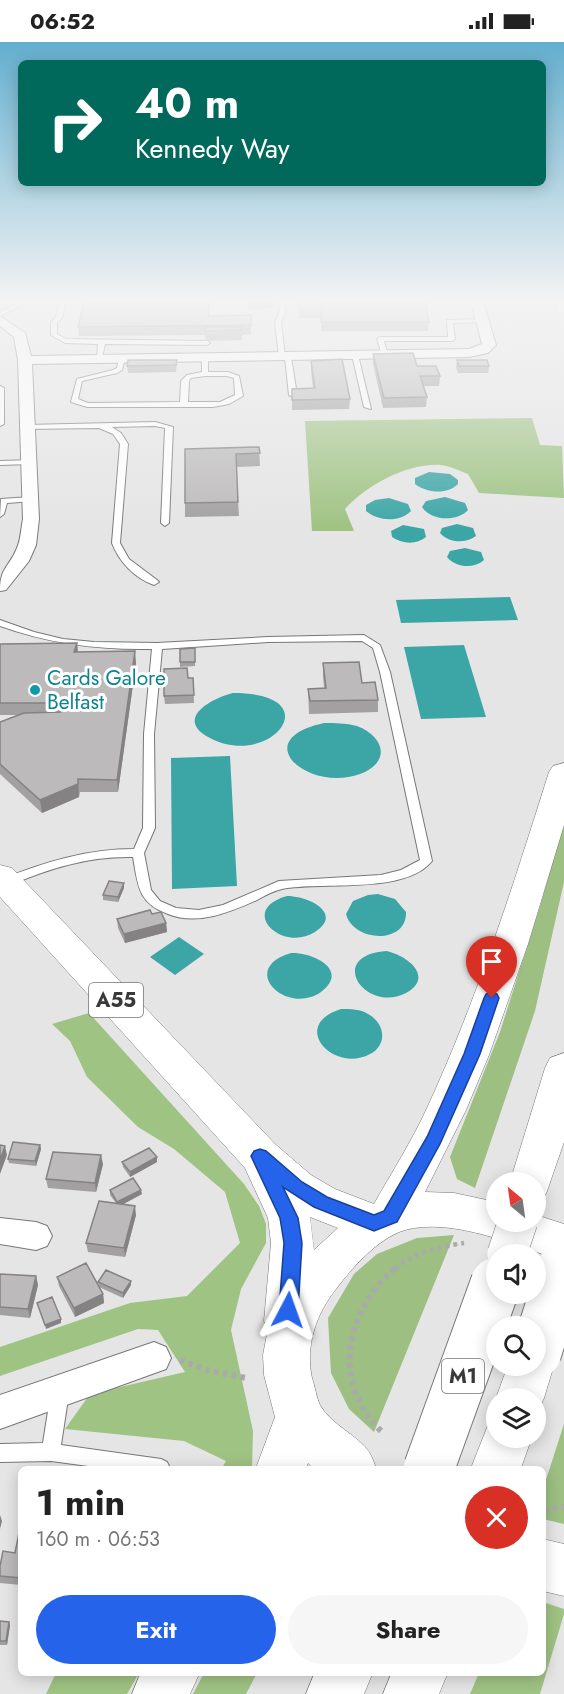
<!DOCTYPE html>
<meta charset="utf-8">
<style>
body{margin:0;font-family:Jost,sans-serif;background:#f6f6f6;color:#222;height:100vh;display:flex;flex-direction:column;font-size:22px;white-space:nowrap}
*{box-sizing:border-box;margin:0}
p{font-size:20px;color:#767676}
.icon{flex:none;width:33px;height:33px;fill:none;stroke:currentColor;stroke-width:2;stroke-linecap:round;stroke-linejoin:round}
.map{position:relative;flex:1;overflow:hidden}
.side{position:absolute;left:18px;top:1424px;width:528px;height:210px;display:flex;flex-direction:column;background:#fff;border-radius:9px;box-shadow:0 3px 15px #0003}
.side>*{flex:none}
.top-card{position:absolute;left:18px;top:18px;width:528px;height:126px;border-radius:9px;box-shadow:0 3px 15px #0003;background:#00695c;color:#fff;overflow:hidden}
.needle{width:39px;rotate:331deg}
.controls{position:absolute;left:486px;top:1130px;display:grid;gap:12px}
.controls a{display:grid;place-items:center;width:60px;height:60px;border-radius:50%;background:#fff;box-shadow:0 3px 15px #0003;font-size:30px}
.pin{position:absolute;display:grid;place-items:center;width:51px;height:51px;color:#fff;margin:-62px -26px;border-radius:50% 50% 50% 0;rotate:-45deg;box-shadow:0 0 6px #0007}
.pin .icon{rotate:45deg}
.me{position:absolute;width:66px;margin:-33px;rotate:4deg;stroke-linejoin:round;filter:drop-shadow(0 0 4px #0008)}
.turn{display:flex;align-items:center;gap:21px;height:126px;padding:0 18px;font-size:27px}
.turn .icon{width:78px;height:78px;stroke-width:2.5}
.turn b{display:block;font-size:42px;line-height:51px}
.round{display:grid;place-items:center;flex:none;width:63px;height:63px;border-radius:32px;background:#f6f6f6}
.summary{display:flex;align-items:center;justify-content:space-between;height:102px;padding:0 18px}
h1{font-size:36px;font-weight:700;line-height:45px}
.primary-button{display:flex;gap:12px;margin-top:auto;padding:12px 18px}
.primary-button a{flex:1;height:69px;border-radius:36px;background:#2563eb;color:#fff;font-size:24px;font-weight:700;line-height:69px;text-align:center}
.primary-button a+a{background:#f6f6f6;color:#222}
.status{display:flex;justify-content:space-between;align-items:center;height:42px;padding:0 30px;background:#fff;direction:ltr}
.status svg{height:16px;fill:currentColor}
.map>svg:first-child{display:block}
.green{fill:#9dbf82}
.forest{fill:#9fc383}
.water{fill:#3ca5a6}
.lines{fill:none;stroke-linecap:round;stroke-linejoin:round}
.lane-casing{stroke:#777779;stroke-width:2}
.street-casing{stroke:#777779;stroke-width:2}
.highway-casing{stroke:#777779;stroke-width:1}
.path-far1{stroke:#aaaaab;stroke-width:4.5;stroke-dasharray:4 4;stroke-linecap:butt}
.path{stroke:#aaaaab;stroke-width:6;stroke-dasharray:4.5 4.5;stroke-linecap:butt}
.lane{fill:#fff;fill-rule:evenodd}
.street{fill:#fff;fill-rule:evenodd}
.highway{fill:#fff;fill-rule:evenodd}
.highway-bridge-far1-casing{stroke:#777779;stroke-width:40;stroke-linecap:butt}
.highway-bridge-casing{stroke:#777779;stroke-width:52;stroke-linecap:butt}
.highway-bridge-far1{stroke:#fff;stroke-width:39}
.highway-bridge{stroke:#fff;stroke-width:50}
.wall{fill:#a2a0a1}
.shaded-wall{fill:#848283}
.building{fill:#bcbabb;stroke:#848283;stroke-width:1.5}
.route{fill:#2563eb;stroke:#184099;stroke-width:1.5}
.culture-dot{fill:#0f9aa8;stroke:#fff;stroke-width:2}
.labels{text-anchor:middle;stroke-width:6;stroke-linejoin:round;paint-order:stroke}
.shield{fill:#fff;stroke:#747474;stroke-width:1.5}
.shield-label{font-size:20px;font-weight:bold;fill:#393939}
.culture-label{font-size:21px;fill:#0d838f;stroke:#fff;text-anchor:start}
</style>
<div class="status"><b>06:52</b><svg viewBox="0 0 49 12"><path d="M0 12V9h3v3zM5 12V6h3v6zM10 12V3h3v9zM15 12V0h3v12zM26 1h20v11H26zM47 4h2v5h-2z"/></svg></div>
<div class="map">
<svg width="564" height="1652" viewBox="0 0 564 1652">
<rect width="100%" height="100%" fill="#e5e5e6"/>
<!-- green -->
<path class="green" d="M564,768V840L535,969L475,1146L457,1137L450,1115L500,990L542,858Z
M454,1193L374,1390L349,1367L331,1331L328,1276L354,1232L377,1212L417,1196Z
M564,1382V1482L543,1477V1447Z"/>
<!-- forest -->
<path class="forest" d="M532,376L540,403L562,404L564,456L479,451L468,432C460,429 450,424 441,423C407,421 367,443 345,467L354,489H312L305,379Z
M89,971L244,1142L259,1164L266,1182V1201L241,1247L231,1288L253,1389L252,1426H222L226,1419L184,1399L65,1387L90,1352L185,1330L158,1288L138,1287L0,1334V1305L130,1261L187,1254L240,1201L225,1150L174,1107L138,1085L87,1035L70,999L52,982Z
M543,1560L564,1567V1572L540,1652H470L479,1631L543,1630Z
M56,1631V1630L139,1631L127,1652H46Z
M204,1631V1630L257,1631L246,1652H193Z"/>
<!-- water -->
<path class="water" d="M429,430L450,432L458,438V442C447,453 427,451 415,442V436Z
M445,455L465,461L468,468C457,480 431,479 422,465L426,459Z
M389,456L408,462L411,469C399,481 378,479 366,469V463L375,458Z
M457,482L473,486L476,494C465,502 449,501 440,491L442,486Z
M403,483L424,487L426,495C416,503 403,502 392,495L391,489Z
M465,506L481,510L484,518C474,527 456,526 447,515L450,509Z
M510,555L518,578L401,581L396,558Z
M464,603L486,675L421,677L404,605Z
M233,651C332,651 270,728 210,696C173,677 212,656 233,651Z
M324,681C335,681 346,681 357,684C384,694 392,720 360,732C309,751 246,698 324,681Z
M230,714L237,844L172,847L171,716Z
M378,852L395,857L406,870C407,903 353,900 346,872L353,859L368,853Z
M287,854C308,854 344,871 315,890C282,911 237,868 287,854Z
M179,895L204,912L175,933L150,915Z
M386,909C407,913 435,935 406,951C366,972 325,914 386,909Z
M291,911C313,910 350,928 321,950C287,974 237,927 291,911Z
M341,967C351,967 360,967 368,972C385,981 388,1003 370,1012C333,1032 289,983 341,967Z"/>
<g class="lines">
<!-- lane casing -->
<g class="lane-casing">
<path id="lane" d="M21,256H28L20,264L0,274V270L16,262Z
M61,256H67L62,276L57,281V292L66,297L207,299L210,301L207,303L105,302L102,316L97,317L98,302L65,301L51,293V280L56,275Z
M280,256H286L285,271L281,280L285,314L291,315L297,353L293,355L289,353L285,316L279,315L275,280L279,271Z
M483,277L485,278V280L453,281L455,297L452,299H384L388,313L385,315L382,313L377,297L380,295H448L447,278Z
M355,311L358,313L371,367L364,365L352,313Z
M122,314L125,316L122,328L117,331L82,339L78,357L88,361L180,360L181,339L187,333L202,330V316L205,314L208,316V330H228L239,334L243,354L229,362L213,365H87L71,360L77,337L113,328L117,326L119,316ZM205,334H227L234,336L235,353L220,360H188L189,339L191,336Z
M0,344L4,346V382L0,384Z
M155,380L173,385L169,481L165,484L161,481L165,386L155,384L112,385L121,391L128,402L120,501L129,517L157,538L159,540L154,543C135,536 119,520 112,501L120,402L113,392L99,386L26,387L22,385L26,383Z
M33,418V422H30L0,423V419Z
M31,455L35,457L34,459L7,461L4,472L0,475L1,457Z
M0,578L34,590L63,597L94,600L157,601L268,595L364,593L380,603L390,630L432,819C405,853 321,839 282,847C273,849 264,854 257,858C230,870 197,884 168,872C138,861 138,844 133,815C89,814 51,826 10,843H2L0,840L2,837C45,820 87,807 134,807L143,786L144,692L152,607C99,608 50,602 0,584ZM362,599L373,606L380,630L420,818L401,828L381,833L279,839L223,863L199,868L176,866L160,859L151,848L144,811L155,786L154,692L162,607L268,600Z
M60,1342L66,1344L69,1350L61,1403L161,1417L167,1420L170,1426H103L51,1419L0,1420V1402L43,1401L51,1350L54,1344Z"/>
</g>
<!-- street casing -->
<g class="street-casing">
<path id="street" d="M470,256H482L496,303L488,311L469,315L32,322L39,477L36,503L29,519L6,548L0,549C0,525 9,526 17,506C21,497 21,486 23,477L18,318L14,295L0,284V274L25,291L31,314L469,307L482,302Z
M0,1176L36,1180L47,1184L52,1194L47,1204L36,1208L0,1202Z
M154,1300L166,1305L171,1316L166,1327L0,1387V1353Z"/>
</g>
<!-- highway casing -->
<g class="highway-casing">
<path id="highway" d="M554,256H564V271L558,270Z
M564,721V783L528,902L489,1013L466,1068L425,1150L454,1151L496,1160V1179H536V1173L564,1182V1220C518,1204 453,1175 405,1188C378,1196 352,1226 336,1247C316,1272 305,1304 312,1336C315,1344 316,1355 320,1363C331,1383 359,1394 369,1410C372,1414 374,1421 376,1426H313L308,1421L306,1426H256L275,1375L264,1333L263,1313L268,1287L264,1279L271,1201L268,1176L245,1126L0,855V823L12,826L275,1102L311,1133L335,1147L374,1162C392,1130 412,1099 427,1066C477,958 513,844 549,730L553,724ZM310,1175L338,1186L314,1208Z
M564,1011V1100L546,1152L536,1156V1140H510L545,1026L550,1016Z
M536,1303L548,1307L554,1323L544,1356L536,1373V1356H496L508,1323H536Z
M496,1375V1395H532L521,1426H471L490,1378Z
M543,1497L564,1502V1554L543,1549Z
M141,1630H200L190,1652H132Z
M315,1630H373L364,1652H306Z
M392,1630H448L439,1652H383Z"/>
</g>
<!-- path-far1 -->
<path class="path-far1" d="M395,1227C414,1210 439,1205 464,1201"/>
<!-- path -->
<path class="path" d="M180,1318L210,1329L246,1336
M381,1389C330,1339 346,1268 396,1225
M544,1468L564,1465"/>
<!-- lane -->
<use href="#lane" class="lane"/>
<!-- street -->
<use href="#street" class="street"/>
<!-- highway -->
<use href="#highway" class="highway"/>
<!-- highway-bridge-far1 casing -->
<g class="highway-bridge-far1-casing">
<path id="highway-bridge-far1" d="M507,1212L518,1179
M563,1227L564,1223"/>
</g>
<!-- highway-bridge casing -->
<g class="highway-bridge-casing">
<path id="highway-bridge" d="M536,1311L563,1225
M429,1426L496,1241"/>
</g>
<!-- highway-bridge-far1 -->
<use href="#highway-bridge-far1" class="highway-bridge-far1"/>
<!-- highway-bridge -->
<use href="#highway-bridge" class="highway-bridge"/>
</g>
<!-- wall -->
<path class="wall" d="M85,256H209V274L251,273V292L242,293V298L206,299L205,293L79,294L78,285Z
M212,256H224V260L212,261Z
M251,256H273V257H270L273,258V265L258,268L249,266L248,257Z
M320,256H424L429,280L428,289H321V276H299V258H320Z
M373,312L440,334L439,344H423L427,355L426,365L383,366L373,322Z
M177,318L176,330L128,331L127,324Z
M457,318L489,324L488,331H458L456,325Z
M311,319L350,357L349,367L292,368V347L313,346L311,329Z
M259,405L260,424L236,425L239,474L185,475V407Z
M77,601L78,610L136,621L118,750H80L79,755L42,771L0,732V680L17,673H0V602Z
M195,606V624L180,625V620Z
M323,621L362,641L378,658V670L309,672L308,647L324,646L323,633Z
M188,636H193L194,661L165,662L164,654Z
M124,841V846L118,860L103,858V853Z
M152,872L166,881L167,890L125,901L118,886L117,877Z
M40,1103L41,1107L36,1124L9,1121L8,1117Z
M122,1120H157L130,1135L123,1125Z
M103,1122L96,1150L48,1146L46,1137Z
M110,1148L142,1152L123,1162L136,1173L125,1215L88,1210L86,1201L116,1161L110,1153Z
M0,1232L36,1234L38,1243L30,1276L0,1273Z
M57,1235L99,1244L98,1240L131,1239V1243L123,1256L99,1245L103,1252L104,1261L75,1275L59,1244Z
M21,1481V1543L0,1541V1524L15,1511Z
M0,1579L10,1583L7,1603H0Z"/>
<!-- shaded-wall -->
<path class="shaded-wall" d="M273,258V265L258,268V262Z
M77,601L78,613L74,610Z
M135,609L136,621L118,750L117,738Z
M78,737L79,755L42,771L40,758Z
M124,841V846L118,860V855Z
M166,881L167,890L125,901L124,892Z
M40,1103L41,1107L36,1124L35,1119Z
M5,1104L7,1113L0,1132V1118Z
M101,1113L103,1122L96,1150L95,1141Z
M157,1115V1120L130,1135V1130Z
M141,1148L142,1152L118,1165L117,1160Z
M135,1164L136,1173L125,1215L124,1206Z
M36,1234L38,1243L30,1276L28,1267Z
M131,1239V1243L123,1256V1251Z
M103,1252L104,1261L75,1275L74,1266Z
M61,1277V1281L46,1287L45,1283Z
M0,1473L2,1479L0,1487Z
M9,1580L10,1583L7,1603L6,1599Z"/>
<!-- building -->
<path class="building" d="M85,256H209L208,274L251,273V283L78,285Z
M212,256H224V257H212Z
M251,256H267L273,258L258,262L249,260L248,257Z
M320,256H424L429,280H321V267H299V258H320Z
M205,285H241L242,288L205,289Z
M413,311L417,324H436L440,334H420L427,355L384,356L373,312Z
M342,317L350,357L292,358V347L315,346L311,319Z
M128,318H177L176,323L127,324Z
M457,318H487L489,324H459Z
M259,405L260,411L236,412L238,460L185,461V407Z
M77,601L74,610L135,609L117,738L78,737V742L40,758L0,722V680L24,671L61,670L64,661H0V602Z
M195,606V620H180V607Z
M359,620L362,641L375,640L378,658L310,659L308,647L326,646L323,621Z
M187,626L188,636H193L194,653L164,654V627Z
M109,839L124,841L118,855L103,853Z
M150,868L152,872L161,870L166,881L124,892L117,877Z
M13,1100L40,1103L35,1119L8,1117Z
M0,1103L5,1104L0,1118Z
M149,1106L157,1115L130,1130L122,1120Z
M53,1110L101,1113L95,1141L46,1137Z
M133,1136L141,1148L117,1160L110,1148Z
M99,1159L135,1164L124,1206L86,1201Z
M86,1221L103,1252L74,1266L57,1235Z
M106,1228L131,1239L123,1251L98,1240Z
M0,1232L36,1234L28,1267L0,1265Z
M52,1255L61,1277L45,1283L37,1261Z
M21,1481V1536L0,1534V1524L3,1509L15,1511Z
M0,1579L9,1580L6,1599H0Z"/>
<!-- sky -->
<linearGradient id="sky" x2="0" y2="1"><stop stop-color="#63aece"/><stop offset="0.53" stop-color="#f3f3f4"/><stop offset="1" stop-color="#f3f3f4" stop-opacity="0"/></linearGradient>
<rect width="564" height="487" fill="url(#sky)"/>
<!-- route -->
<path class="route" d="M492,950L497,952L499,956L480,1012L440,1102L397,1180L374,1189L314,1165L283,1145L298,1176L302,1201L298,1268L295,1273L288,1276L282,1273L279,1268L284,1201L280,1176L251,1114L254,1109L260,1107L266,1109L302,1140L327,1155L374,1173L384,1169L427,1095L464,1012L484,956L486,952Z"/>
<!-- markers -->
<circle class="culture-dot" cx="35" cy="648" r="6"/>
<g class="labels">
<!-- shield labels -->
<g class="shield">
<rect x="89" y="941" width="54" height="34" rx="4.5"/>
<rect x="442" y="1317" width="42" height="34" rx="4.5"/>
</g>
<g class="shield-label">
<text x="116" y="965">A55</text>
<text x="463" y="1341">M1</text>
</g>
<!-- culture labels -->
<g class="culture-label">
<text x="47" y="643">Cards Galore<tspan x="47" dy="24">Belfast</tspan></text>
</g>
</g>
</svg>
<div class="controls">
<a><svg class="needle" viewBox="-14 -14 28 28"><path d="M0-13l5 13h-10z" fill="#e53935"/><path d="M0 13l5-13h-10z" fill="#767676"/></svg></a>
<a><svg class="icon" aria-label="sound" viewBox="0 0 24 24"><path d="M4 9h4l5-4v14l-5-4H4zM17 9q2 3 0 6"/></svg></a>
<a><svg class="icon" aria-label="search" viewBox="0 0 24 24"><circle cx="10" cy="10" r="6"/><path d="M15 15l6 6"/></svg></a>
<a><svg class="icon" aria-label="layers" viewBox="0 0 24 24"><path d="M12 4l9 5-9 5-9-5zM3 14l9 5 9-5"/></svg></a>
</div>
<div class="pin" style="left:492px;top:956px;background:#d93025"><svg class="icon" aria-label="arrive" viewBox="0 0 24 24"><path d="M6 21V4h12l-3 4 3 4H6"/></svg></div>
<svg class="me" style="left:288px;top:1268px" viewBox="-20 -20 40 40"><path d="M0-17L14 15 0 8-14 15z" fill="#2563eb" stroke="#fff" stroke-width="4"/></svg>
<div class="top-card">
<div class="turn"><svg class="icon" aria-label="right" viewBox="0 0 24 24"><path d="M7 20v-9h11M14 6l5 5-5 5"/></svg><div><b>40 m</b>Kennedy Way</div></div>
</div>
<section class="side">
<div class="summary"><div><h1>1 min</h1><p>160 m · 06:53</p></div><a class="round" style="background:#d93025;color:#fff"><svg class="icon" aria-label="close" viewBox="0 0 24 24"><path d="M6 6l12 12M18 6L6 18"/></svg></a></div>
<div class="primary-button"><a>Exit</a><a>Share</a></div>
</section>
</div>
